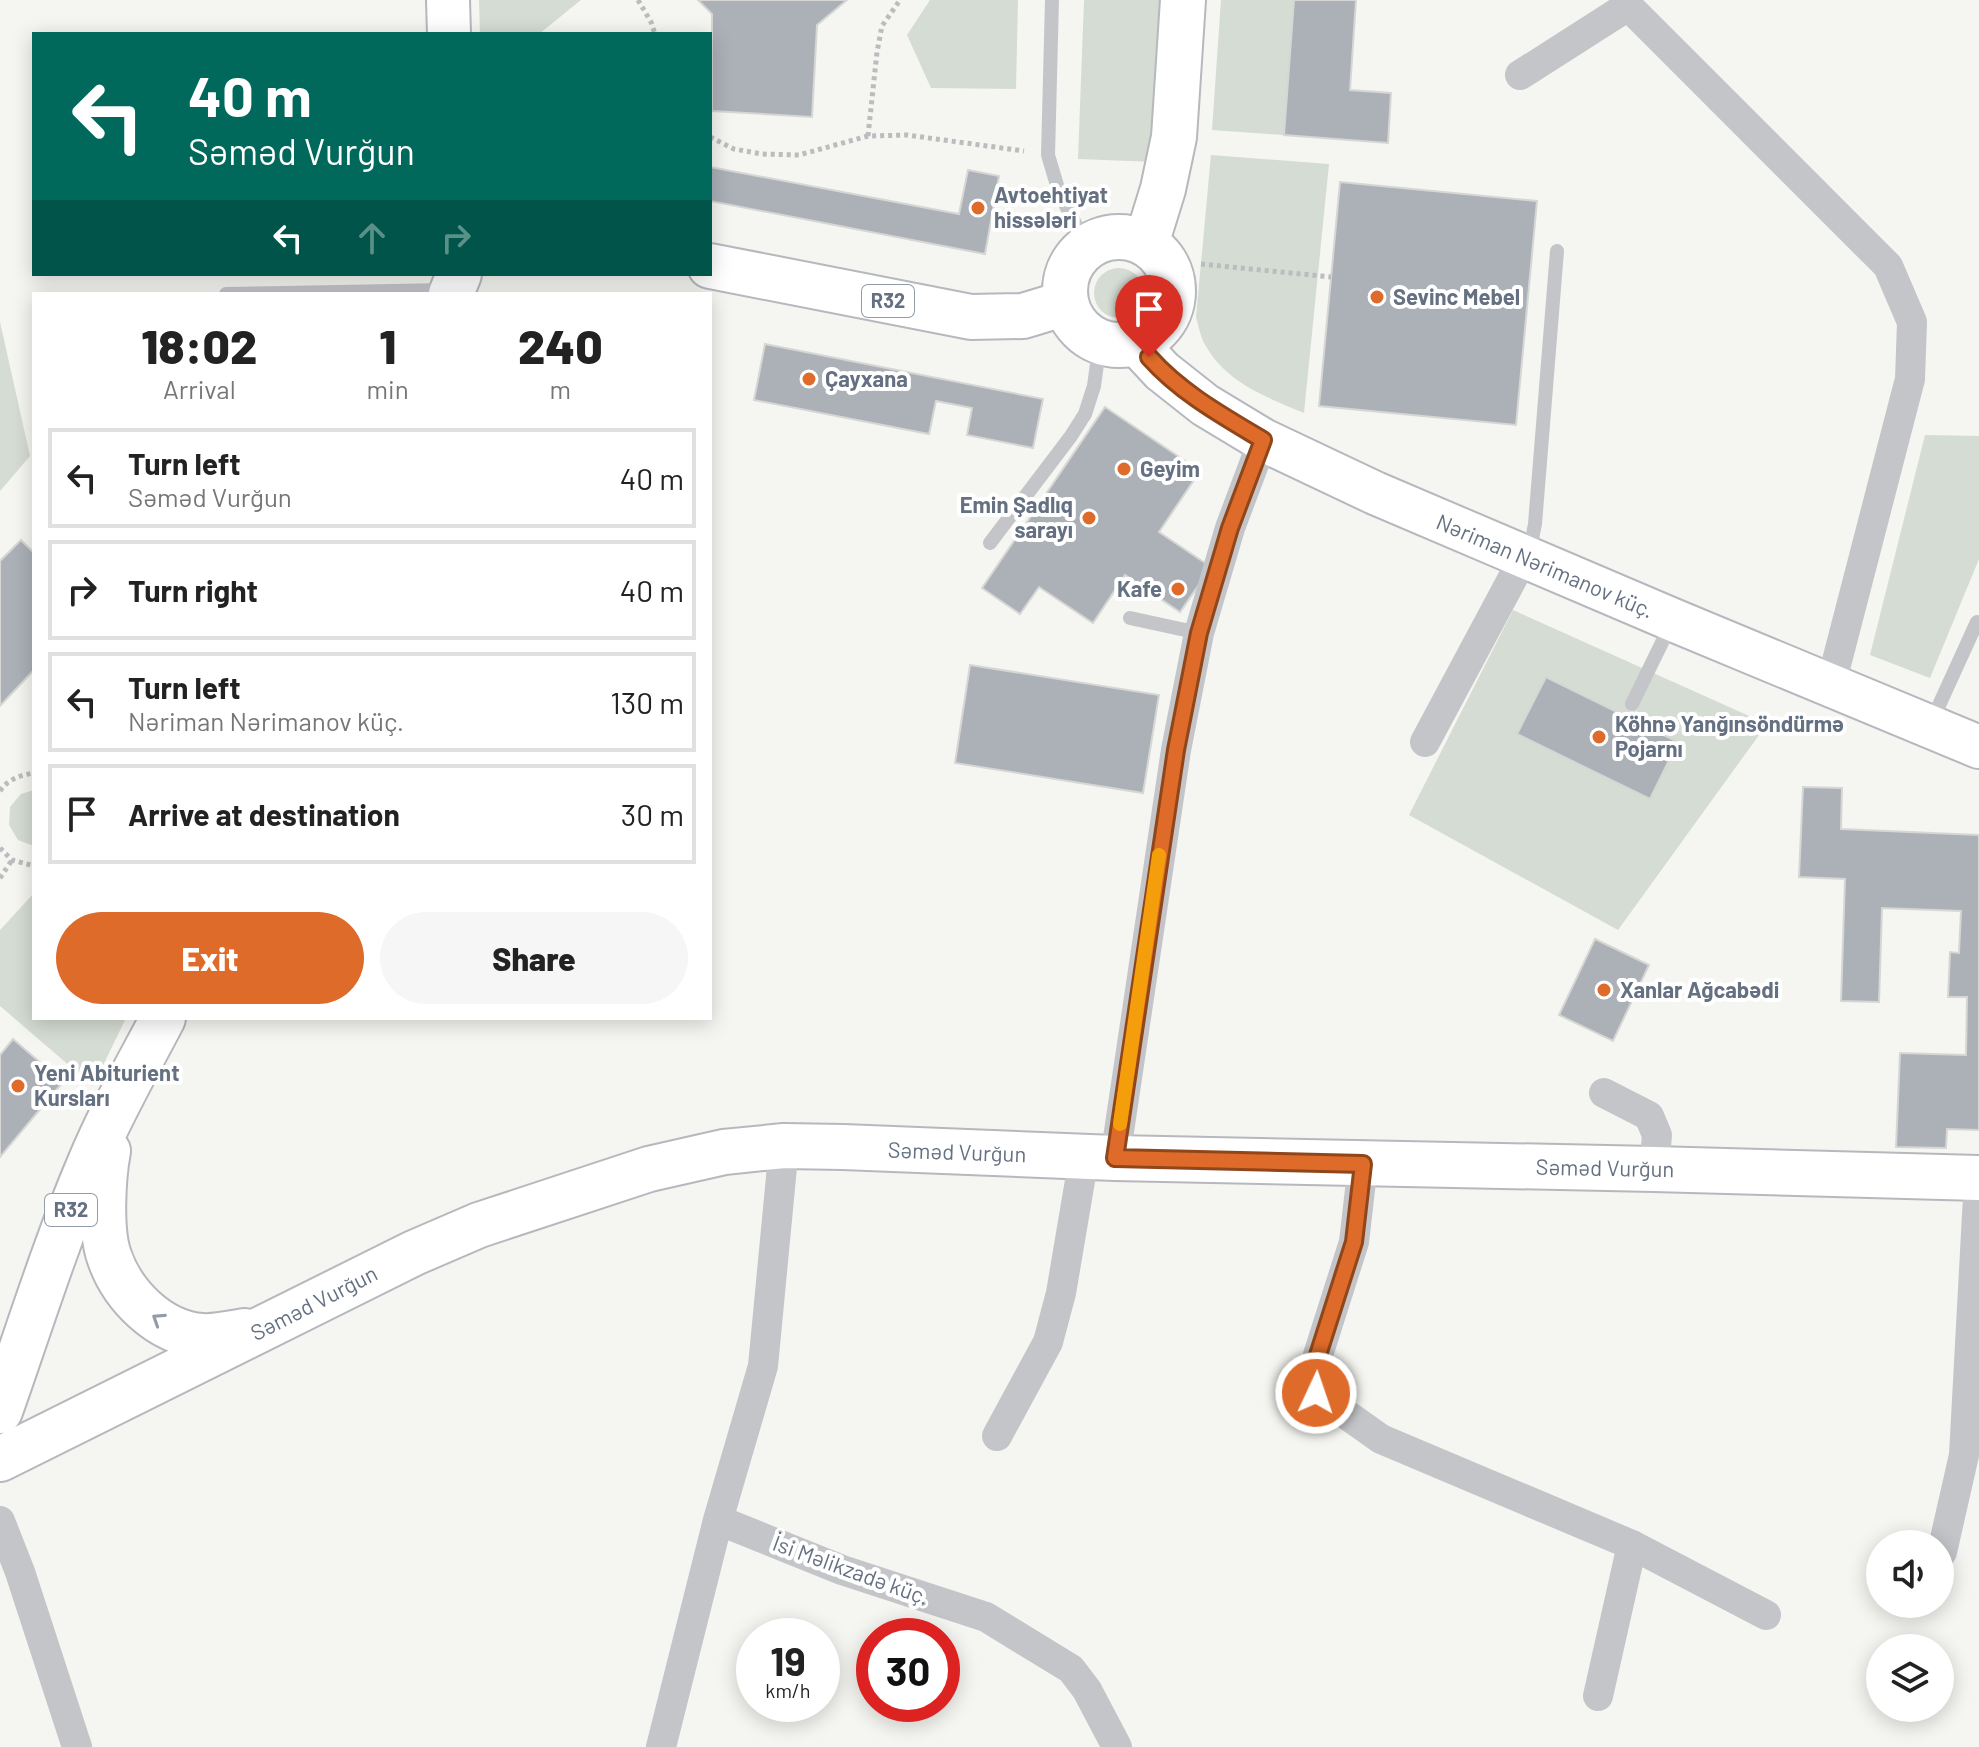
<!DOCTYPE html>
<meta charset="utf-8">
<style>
body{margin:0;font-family:Barlow,sans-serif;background:#f6f6f6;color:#222;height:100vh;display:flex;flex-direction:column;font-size:30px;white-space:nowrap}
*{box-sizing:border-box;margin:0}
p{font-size:26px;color:#767676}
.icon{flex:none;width:44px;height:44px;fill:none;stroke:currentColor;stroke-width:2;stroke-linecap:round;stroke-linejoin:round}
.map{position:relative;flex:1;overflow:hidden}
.panel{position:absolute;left:32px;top:292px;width:680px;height:728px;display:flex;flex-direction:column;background:#fff;border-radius:0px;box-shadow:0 4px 20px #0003}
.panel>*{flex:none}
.top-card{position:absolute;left:32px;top:32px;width:680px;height:244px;border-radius:0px;box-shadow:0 4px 20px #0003;background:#00695c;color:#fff;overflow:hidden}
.controls{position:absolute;left:1866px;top:1530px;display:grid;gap:16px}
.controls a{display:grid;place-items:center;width:88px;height:88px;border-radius:50%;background:#fff;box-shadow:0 4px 20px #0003;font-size:40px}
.speed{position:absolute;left:736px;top:1618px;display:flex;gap:16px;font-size:40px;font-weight:700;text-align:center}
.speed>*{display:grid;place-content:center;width:104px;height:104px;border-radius:50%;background:#fff;box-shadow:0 4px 20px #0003;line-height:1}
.speed small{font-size:20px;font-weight:400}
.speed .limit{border:12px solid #d22;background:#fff;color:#111}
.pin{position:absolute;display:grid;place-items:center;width:68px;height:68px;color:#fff;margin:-82px -34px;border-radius:50% 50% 50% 0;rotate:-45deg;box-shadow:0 0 8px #0007}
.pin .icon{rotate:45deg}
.me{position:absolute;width:88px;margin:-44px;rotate:3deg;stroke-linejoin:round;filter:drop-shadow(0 0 6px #0008)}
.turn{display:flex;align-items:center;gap:28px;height:168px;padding:0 24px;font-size:36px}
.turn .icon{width:104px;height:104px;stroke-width:2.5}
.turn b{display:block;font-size:56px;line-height:68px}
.lanes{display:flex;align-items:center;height:76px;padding:0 24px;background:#0003;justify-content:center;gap:40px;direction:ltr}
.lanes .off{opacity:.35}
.eta{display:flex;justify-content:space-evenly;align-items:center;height:136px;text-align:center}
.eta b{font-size:48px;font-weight:800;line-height:56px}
.primary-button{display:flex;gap:16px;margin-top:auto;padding:16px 24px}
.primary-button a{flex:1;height:92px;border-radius:48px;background:#de6b29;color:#fff;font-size:32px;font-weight:800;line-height:92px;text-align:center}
.primary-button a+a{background:#f6f6f6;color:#222}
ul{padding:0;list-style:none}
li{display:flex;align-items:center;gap:24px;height:100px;margin:0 16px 12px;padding:0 8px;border:4px solid #e0e0e0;border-radius:0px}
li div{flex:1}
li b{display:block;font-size:30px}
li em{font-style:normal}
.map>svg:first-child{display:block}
.green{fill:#d5dcd3}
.building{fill:#abb1b7;stroke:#d6d6d4;stroke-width:2}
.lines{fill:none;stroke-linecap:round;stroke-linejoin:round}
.secondary-casing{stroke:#b5b8be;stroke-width:46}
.primary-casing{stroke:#b6b8bd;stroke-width:48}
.path{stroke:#babcbe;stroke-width:5;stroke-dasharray:4 4;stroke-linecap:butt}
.lane{stroke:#c3c5c9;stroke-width:14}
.street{stroke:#c3c5c9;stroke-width:30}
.secondary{stroke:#fff;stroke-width:42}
.primary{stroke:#fff;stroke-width:44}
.oneway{stroke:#939ca8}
.route-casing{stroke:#90461b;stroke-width:20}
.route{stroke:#de6b29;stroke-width:14}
.slow{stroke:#f59e0b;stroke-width:14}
.poi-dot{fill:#de6b29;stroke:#fff;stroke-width:3}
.labels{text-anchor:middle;stroke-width:8;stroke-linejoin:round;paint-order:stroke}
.shield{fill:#fff;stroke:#939ca8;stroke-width:2}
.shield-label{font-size:20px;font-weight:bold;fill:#657182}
.poi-label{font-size:22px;font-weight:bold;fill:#657182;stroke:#fff;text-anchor:start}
.street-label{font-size:22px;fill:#657182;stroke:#fff}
</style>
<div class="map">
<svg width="1979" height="1747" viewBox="0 0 1979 1747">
<rect width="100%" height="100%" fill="#f5f5f1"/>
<!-- green -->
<path class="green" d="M479,0H581L539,34H480Z
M930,0H1018L1016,89L931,88L907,35Z
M1084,0H1163L1157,162L1078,159Z
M1221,0H1294L1284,135L1212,130Z
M1211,155L1329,164L1304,413C1264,396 1224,382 1203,341C1200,334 1198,324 1196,317Z
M1094 293a25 25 0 1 1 50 0a25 25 0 1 1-50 0Z
M0,322L30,456L0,491Z
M1925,435L1979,436V559L1930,678L1870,655Z
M1513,610L1767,724L1618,930L1409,815Z
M34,790V846L18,840L9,825L10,807L21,794Z
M34,893V1018H126L93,1086L0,1006V930Z"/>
<!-- building -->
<path class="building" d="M698,0H847L817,25L812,117L712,111V14Z
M1294,0H1356L1350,90L1391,93L1388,143L1284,135Z
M710,167L959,214L968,170L999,176L985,254L710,201Z
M1340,182L1537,201L1516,425L1319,406Z
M765,344L1043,399L1033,448L967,435L972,408L936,401L929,434L754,400Z
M1105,407L1200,471L1159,532L1211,567L1180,612L1125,575L1093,623L1039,587L1020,614L982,588Z
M21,540L34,553V674L32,672L0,706V561Z
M970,665L1159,695L1143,793L955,763Z
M1546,677L1678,742L1650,799L1517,734Z
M1803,787L1842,788L1841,829L1979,835V1130L1947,1129L1946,1148L1896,1147L1900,1053L1966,1055L1967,997H1948L1950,952L1959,953L1961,911L1882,908L1879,1002L1841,1001L1845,879L1799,877Z
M1595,939L1649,965L1613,1041L1559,1015Z
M13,1039L63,1082L0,1157V1055Z"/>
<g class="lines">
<!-- secondary casing -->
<g class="secondary-casing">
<path id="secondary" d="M448,0L449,34
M1136,343L1162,371L1205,405L1263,440L1375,493L1673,620L1979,747"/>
</g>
<!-- primary casing -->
<g class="primary-casing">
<path id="primary" d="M1065 291a54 54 0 1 1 108 0a54 54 0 1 1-108 0Z
M1146,244L1163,189L1174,137L1183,0
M710,266L971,317L1023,316L1066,303
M451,294L459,274
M108,1151C103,1177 100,1230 109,1256C122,1295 159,1333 202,1336C216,1337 232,1333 245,1331
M0,1411C29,1329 55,1245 89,1165C110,1114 138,1066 163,1018
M0,1459L414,1253L479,1225L649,1169L724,1152L784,1146L843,1147L1115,1158L1654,1169L1979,1178"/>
</g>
<!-- path -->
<path class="path" d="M638,0L651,22L655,34
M868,136L877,52L882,26L900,0
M710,137L734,149L762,154L799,155L868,136L907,135L1024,151
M1201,264L1331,277
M0,791C8,779 21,775 34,773
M0,848L12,860L34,866
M0,878L12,860"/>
<!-- lane -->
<path class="lane" d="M1052,0L1048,155L1059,192L1087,247
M226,294L448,290
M990,543L1071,436L1085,414L1094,386L1100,342
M1526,552L1532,539L1535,524L1557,251
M1130,618L1199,633
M1632,704L1671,624
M1930,725L1977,622"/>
<!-- street -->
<path class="street" d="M1624,0L1628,6L1888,266L1912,322L1910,379L1831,684
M1520,75L1628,6
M1425,742L1524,557
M1604,1093L1649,1116L1657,1135L1654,1169
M1115,1158L1176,750L1199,633L1230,528L1263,440
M1363,1164L1354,1242L1318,1355L1316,1393L1381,1439L1632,1545L1766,1615
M997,1436L1048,1342L1061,1293L1084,1157
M718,1520L842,1570L986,1617L1071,1669L1087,1690L1117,1747
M0,1521L20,1572L77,1747
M1942,1552L1964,1455L1979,1178
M1598,1696L1632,1545
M661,1747L718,1520L763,1366L784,1146"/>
<!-- secondary -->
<use href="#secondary" class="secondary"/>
<!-- primary -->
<use href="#primary" class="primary"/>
</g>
<!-- one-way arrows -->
<defs><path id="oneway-chevron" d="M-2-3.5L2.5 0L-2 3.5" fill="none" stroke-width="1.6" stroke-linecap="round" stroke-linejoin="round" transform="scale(2)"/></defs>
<use class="oneway" href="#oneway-chevron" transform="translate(158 1319) rotate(-147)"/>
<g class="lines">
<!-- route casing -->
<g class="route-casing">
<path id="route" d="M1149,357C1181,393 1223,416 1263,440L1230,528L1199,633L1176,750L1115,1158L1363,1164L1354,1242L1318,1355L1316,1393"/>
</g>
<!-- route -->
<use href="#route" class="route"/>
<!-- slow -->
<path class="slow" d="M1120,1124L1159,855"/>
</g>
<!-- markers -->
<g class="poi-dot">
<circle cx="978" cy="208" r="8"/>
<circle cx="1377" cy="297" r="8"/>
<circle cx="809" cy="379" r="8"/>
<circle cx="1124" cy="469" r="8"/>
<circle cx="1089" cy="518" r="8"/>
<circle cx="1178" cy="589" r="8"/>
<circle cx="1599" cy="737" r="8"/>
<circle cx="1604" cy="990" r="8"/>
<circle cx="18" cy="1086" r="8"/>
</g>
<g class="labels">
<!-- shield labels -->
<g class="shield">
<rect x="862" y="285" width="52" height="32" rx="6"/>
<rect x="45" y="1194" width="52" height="32" rx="6"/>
</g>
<g class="shield-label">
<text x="888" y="308">R32</text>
<text x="71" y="1217">R32</text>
</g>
<!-- poi labels -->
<g class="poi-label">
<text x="994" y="203">Avtoehtiyat<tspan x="994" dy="25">hissələri</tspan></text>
<text x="1393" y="305">Sevinc Mebel</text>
<text x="825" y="387">Çayxana</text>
<text x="1140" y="477">Geyim</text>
<text x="1073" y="513" text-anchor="end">Emin Şadlıq<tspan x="1073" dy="25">sarayı</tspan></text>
<text x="1162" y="597" text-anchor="end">Kafe</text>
<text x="1615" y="732">Köhnə Yanğınsöndürmə<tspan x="1615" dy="25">Pojarnı</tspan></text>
<text x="1620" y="998">Xanlar Ağcabədi</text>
<text x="34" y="1081">Yeni Abiturient<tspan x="34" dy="25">Kursları</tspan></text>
</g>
<!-- street labels -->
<g class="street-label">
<text transform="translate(1545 566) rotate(23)" y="8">Nəriman Nərimanov küç.</text>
<text transform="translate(957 1152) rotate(2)" y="8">Səməd Vurğun</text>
<text transform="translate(1605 1168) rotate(1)" y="8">Səməd Vurğun</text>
<text transform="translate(314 1303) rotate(-27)" y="8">Səməd Vurğun</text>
<text transform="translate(851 1570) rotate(20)" y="8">İsi Məlikzadə küç.</text>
</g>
</g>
</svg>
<div class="controls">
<a><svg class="icon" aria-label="sound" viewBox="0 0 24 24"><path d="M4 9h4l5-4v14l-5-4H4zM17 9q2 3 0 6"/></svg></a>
<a><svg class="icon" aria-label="layers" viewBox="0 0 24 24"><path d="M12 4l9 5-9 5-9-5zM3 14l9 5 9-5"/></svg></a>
</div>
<div class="speed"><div>19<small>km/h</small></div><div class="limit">30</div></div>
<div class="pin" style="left:1149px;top:357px;background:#d93025"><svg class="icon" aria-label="arrive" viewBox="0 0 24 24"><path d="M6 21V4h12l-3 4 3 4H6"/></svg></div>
<svg class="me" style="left:1316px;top:1393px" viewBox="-20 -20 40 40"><circle r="17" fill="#de6b29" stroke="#fff" stroke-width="3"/><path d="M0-11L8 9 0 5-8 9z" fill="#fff"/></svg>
<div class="top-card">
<div class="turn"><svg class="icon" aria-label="left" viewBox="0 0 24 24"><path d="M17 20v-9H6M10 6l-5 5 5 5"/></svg><div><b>40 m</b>Səməd Vurğun</div></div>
<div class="lanes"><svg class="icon" aria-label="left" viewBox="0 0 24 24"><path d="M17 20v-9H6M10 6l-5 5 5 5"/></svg><svg class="icon off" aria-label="ahead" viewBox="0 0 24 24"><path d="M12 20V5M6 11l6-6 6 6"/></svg><svg class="icon off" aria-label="right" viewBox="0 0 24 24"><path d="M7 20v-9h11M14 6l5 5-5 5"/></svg></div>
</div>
<section class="panel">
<div class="eta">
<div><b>18:02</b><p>Arrival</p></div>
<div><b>1</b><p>min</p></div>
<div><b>240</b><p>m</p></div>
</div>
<ul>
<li><svg class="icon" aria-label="left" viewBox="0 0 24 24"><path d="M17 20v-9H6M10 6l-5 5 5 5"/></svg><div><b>Turn left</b><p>Səməd Vurğun</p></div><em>40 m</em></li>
<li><svg class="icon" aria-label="right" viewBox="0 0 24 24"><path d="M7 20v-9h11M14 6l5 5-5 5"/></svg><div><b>Turn right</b></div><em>40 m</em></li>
<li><svg class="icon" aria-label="left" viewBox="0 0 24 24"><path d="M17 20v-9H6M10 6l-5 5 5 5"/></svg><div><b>Turn left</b><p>Nəriman Nərimanov küç.</p></div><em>130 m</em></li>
<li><svg class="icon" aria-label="arrive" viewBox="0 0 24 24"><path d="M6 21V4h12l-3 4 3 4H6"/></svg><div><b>Arrive at destination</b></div><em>30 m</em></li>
</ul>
<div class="primary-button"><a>Exit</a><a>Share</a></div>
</section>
</div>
